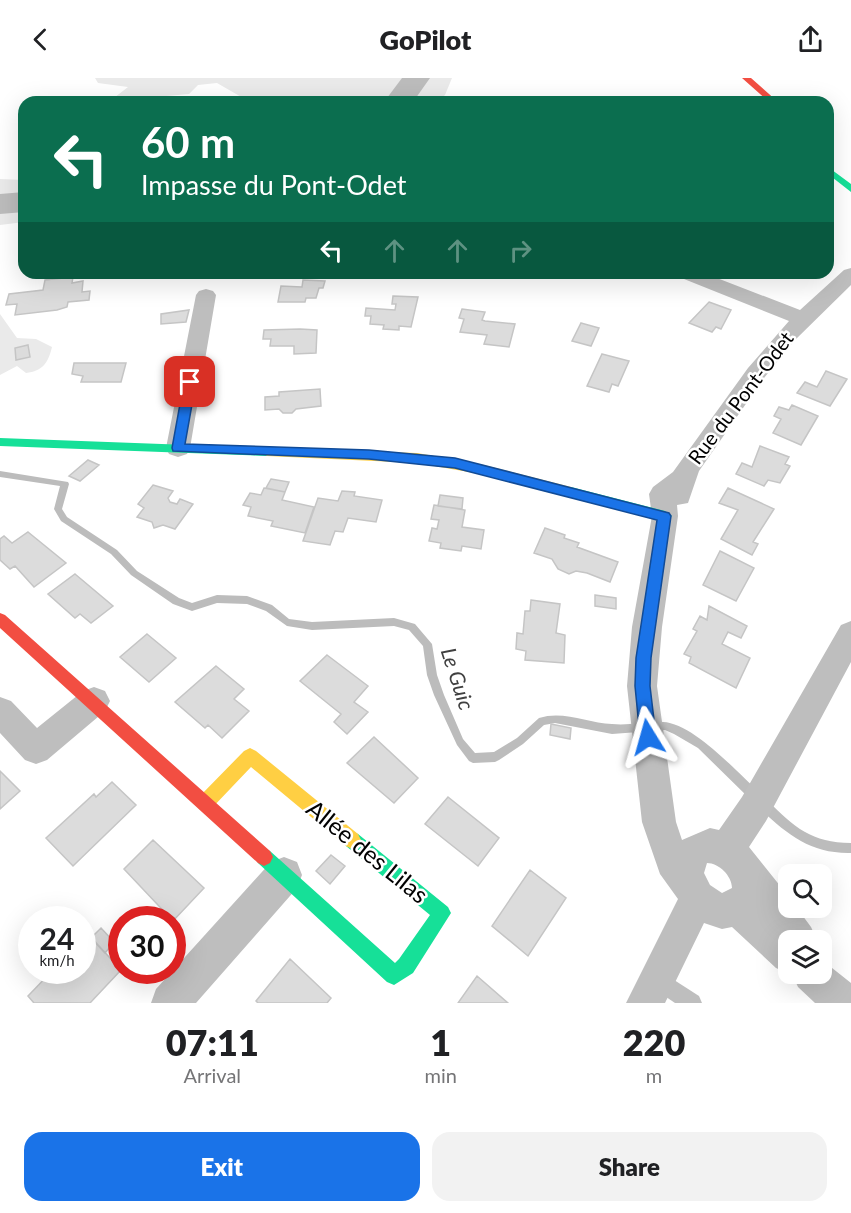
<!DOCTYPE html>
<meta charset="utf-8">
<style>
body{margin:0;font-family:Lato,sans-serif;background:#f2f2f2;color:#202124;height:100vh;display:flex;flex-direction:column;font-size:22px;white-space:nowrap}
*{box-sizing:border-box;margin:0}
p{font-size:20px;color:#757577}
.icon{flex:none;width:33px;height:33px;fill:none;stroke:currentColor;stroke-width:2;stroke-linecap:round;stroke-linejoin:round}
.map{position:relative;height:925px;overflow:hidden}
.drawer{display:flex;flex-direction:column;background:#fff;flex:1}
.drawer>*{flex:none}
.banner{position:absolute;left:18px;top:18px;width:816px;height:183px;border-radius:18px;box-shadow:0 6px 24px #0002;background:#0b6e4f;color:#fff;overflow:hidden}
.fabs{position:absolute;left:778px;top:786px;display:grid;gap:12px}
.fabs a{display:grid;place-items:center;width:54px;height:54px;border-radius:12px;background:#fff;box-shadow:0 6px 24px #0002;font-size:30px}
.speed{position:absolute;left:18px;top:828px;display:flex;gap:12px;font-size:30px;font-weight:700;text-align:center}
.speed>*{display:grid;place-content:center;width:78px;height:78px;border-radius:50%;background:#fff;box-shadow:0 6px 24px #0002;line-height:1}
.speed small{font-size:15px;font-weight:400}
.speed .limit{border:9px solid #d22;background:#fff;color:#111}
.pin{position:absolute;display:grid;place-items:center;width:51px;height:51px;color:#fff;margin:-26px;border-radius:12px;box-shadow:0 3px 9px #0006}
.me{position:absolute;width:66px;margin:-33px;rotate:352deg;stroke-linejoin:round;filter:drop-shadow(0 0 4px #0008)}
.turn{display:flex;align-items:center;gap:21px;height:126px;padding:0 24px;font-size:27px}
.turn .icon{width:78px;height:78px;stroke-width:2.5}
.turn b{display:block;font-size:42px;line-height:51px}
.lanes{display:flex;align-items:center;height:57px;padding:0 24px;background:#0003;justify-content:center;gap:30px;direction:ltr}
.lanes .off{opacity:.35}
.eta{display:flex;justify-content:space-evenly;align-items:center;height:102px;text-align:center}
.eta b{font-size:36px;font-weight:800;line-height:42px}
.action{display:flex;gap:12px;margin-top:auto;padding:12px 24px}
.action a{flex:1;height:69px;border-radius:18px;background:#1a73e8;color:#fff;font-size:24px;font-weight:800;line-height:69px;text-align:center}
.action a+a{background:#f2f2f2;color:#202124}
header{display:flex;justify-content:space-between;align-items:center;height:78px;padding:0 24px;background:#fff;font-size:27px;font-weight:800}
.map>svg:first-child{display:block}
.green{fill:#eaeaea}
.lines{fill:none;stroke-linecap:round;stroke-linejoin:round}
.stream{fill:#bcbcbc;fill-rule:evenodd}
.river{fill:#bcbcbc;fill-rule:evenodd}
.building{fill:#dcdcdc;stroke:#c5c5c5;stroke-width:1.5}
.lane{fill:#bebebe;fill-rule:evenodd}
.street{fill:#bebebe;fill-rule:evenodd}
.fast{fill:#16e098;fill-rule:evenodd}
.slow{fill:#ffcf43;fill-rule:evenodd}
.jam{fill:#f24e42;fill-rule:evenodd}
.route{fill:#1a73e8;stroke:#114b97;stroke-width:1.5}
.labels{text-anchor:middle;stroke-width:5;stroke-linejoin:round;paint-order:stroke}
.street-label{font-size:20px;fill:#000;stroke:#fff}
.water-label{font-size:21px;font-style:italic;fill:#404040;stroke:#fff}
.near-street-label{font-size:24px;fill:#000;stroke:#fff}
</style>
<header><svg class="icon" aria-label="back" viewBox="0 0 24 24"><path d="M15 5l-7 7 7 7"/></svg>GoPilot<svg class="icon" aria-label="share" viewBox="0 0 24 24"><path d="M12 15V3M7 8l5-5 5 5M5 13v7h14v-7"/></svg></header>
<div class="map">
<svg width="851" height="925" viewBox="0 0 851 925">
<rect width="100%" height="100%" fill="#fff"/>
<!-- green -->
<path class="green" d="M95,0H452L445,17L437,24H250L217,5L198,7L189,16L110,23L128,9L98,5Z
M0,101L24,102V144L0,147Z
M0,236L17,260L36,261L52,269C48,285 43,293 26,295L17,288L0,297Z"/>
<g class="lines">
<!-- stream -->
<path class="stream" d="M0,393L68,404L69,406L62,431L67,439L117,472L137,493L179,520L192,525L217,517L247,518L272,527L289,541L312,544L394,540L415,546L432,566L437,597L444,617L463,661L475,675L494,674L517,660L539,640C563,632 588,645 612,646C629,648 646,643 663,644C693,645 737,694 759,714L760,718L759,722L755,723L751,722L698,670L674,656L665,652L612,656L555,645L544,647L523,666L499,682L495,684L473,685L469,683L457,667L434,617L427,597L423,568L409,552L394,548L312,552L287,548L266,533L247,526L217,525L192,533L173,526L131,497L111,476L61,443L54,431L60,408L0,399Z
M764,722L768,723C794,749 812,765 851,765V775C811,776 788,757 760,731L759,727L760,723Z"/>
<!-- river -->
<path class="river" d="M402,0H430L413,24H384Z
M24,114V134L0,136V116Z"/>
</g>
<!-- building -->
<path class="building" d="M73,199L72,205L83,203L82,214L90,213L89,222L68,224L67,229L57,232L15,237L17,226L6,227L9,216L43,212L45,202Z
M303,202L325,203L323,210H319L316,220H306L305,224H278L281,208L302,209Z
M393,218L418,219L411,249L399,248V252L383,251L384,247L370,246L371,238H365L366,230L395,232L396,226H392Z
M709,224L731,232L721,251L716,249L712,254L689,245Z
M462,231L485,234L482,242L485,243L515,246L509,269L484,266L487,257L460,254L464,241L459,240Z
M189,232L186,244L161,246V236Z
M581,245L599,250L591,268L572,263Z
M300,251L317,252L316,275L294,276V268H270L271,261H263L264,252Z
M28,267L30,279L16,282L15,270Z
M602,276L629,283L618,308L612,306L609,314L587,308Z
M74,285H126L121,304H81L83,298L72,296Z
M826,293L847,301L830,328L797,315L805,304L817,309Z
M320,311L321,328L296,331L292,335H283L279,331L265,332V319L279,318V314Z
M792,327L818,338L801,367L773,355L781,341L774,338L779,329L789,332Z
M760,368L789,379L785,386L790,388L780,405L768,402L764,408L736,396L742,385L752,389Z
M88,382L99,387L80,403L69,398Z
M271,401L289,404L285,414L266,410Z
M153,407L173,413L168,420L170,424L177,426L180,421L193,426L175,451L163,447L154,450L152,444L137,439L144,430L138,426Z
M264,410L285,414L282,422L314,429L305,455L271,448L273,443L248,438L251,429L243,427L250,415L261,417Z
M728,410L774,431L753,464L758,466L752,477L721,461L738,432L719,425Z
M342,413L355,414L354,418L382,422L376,444L348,440L343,454L335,453L330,467L303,463L318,420L338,423Z
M440,417L463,420L462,431L438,428Z
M434,427L465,432L462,449L484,452L481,471L462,468L461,473L440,470L441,465L429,463L432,450L437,451L439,442L431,441Z
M545,450L565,457L564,460L579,465L577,469L618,484L610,504L587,495L576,493L569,496L558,491L552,481L534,475Z
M28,454L66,485L34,509L15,488L10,491L0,482V461L4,458L12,465Z
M720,473L754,490L736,523L703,507Z
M75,496L113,528L91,545L80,536L75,540L48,516Z
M595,517L616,520V531L595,528Z
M531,522L560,526L556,555L565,557L564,585L525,582L526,573L516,571L517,555L523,556L525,533H530Z
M709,528L747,548L741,560L728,554L722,566L750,580L736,610L689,585L691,579L684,576L697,553L693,551L700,538L707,542Z
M147,556L176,580L149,604L120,579Z
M327,577L368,608L354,624L368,634L347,656L334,644L341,636L300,603Z
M216,588L244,611L234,621L249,633L222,660L208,647L205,650L175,624Z
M551,646L571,650L570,661L550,657Z
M374,659L418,700L394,725L347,685Z
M0,693L20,713L0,731Z
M112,704L136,727L73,788L46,760L94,716L96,719Z
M448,719L499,760L478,788L425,746Z
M153,762L204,810L173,843L124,791Z
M331,777L345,788L330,806L316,793Z
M530,792L566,820L528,878L492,848Z
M101,850L114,864L105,875L91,860Z
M88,856L121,892L90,925H34L28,918L53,892H82V862Z
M290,881L331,920L327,925H258L256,923Z
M477,898L508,925H458Z"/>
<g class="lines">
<!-- lane -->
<path class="lane" d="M657,891L699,918L702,925H675L650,908L647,901L650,894Z"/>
<!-- street -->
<path class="street" d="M851,190V207L794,263L764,300L699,393L688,425L677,427L678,438L662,549L657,608L676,744L682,762L710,750L719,752L742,719L841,547L851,543V584L766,743L749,769L789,819V830H797L811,849L817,862H789V896L776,890L732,849L722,851L704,845L665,925H626L678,821L660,796L642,744L627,608L632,549L652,438L649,416L653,409L673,394L748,290L789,243L679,199L676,195H704L800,232L844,192ZM707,785C719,785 732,798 732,810L722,815L710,807L704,795Z
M206,211L213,213L216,217L190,370L187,376L178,379L169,376L166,370L196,217L199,213Z
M94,609L105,613L110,623L105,633L47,682L36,686L25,682L0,655V619L11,623L37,650L83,613Z
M284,779L297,784L302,797L297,810L196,925H151L156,911L271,784Z
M822,882L851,905V925H815L798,909L792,896H822Z"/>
<!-- fast -->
<path class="fast" d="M828,89L851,106V114L828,96Z
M0,360L267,370L273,374L267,378L0,368Z
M571,409L665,433L672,438L665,443L566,417L565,414Z
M352,753L358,756L448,829L451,835L413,895L394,907L387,904L258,785L255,779L258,773L264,770L270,773L395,885L399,881L430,837L346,768L343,762L346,756Z"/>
<!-- slow -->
<path class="slow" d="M267,370L417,375L480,386L571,409L577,414L571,419L480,396L417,385L267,378L261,374Z
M250,670L256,673L358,756L361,762L358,768L352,771L346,768L251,689L211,731L205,733L199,731L197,725L199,719L244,673Z"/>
<!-- jam -->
<path class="jam" d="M742,0H751L778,24H769Z
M0,535L5,537L270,773L273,779L270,785L264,788L258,785L0,550Z"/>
</g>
<!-- route -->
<path class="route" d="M190,300L196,304L185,366L369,372L455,380L669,435L671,438L651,580L650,608L656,659L654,664L648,667L642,664L640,659L635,608L636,580L657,442L455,390L369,381L173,373L172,370L184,304Z"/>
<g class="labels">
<!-- street labels -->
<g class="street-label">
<text transform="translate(741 320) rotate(-53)" y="7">Rue du Pont-Odet</text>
</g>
<!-- water labels -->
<g class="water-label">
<text transform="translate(457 601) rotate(72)" y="7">Le Guic</text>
</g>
<!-- near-street labels -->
<g class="near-street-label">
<text transform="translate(367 774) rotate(39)" y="8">Allée des Lilas</text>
</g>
</g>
</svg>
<div class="fabs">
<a><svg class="icon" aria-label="search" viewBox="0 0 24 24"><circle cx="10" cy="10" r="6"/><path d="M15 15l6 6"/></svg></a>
<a><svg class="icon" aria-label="layers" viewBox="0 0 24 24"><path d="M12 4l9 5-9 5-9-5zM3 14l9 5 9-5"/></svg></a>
</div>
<div class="speed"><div>24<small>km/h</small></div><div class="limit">30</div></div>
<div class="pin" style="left:190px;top:304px;background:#d93025"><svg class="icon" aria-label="arrive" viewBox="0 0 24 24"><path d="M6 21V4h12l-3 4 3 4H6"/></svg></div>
<svg class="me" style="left:648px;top:659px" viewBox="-20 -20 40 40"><path d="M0-17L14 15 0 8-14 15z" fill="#1a73e8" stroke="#fff" stroke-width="4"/></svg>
<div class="banner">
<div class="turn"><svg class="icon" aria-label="left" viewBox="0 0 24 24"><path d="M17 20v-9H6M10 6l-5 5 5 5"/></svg><div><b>60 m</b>Impasse du Pont-Odet</div></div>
<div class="lanes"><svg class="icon" aria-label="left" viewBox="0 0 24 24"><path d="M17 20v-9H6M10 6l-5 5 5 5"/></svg><svg class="icon off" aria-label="ahead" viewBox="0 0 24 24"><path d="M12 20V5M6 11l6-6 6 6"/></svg><svg class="icon off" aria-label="ahead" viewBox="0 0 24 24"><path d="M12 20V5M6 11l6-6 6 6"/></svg><svg class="icon off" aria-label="right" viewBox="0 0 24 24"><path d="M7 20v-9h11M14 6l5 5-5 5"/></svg></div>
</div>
</div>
<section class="drawer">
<div class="eta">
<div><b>07:11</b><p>Arrival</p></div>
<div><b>1</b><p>min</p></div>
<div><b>220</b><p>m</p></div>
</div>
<div class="action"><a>Exit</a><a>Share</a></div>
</section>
